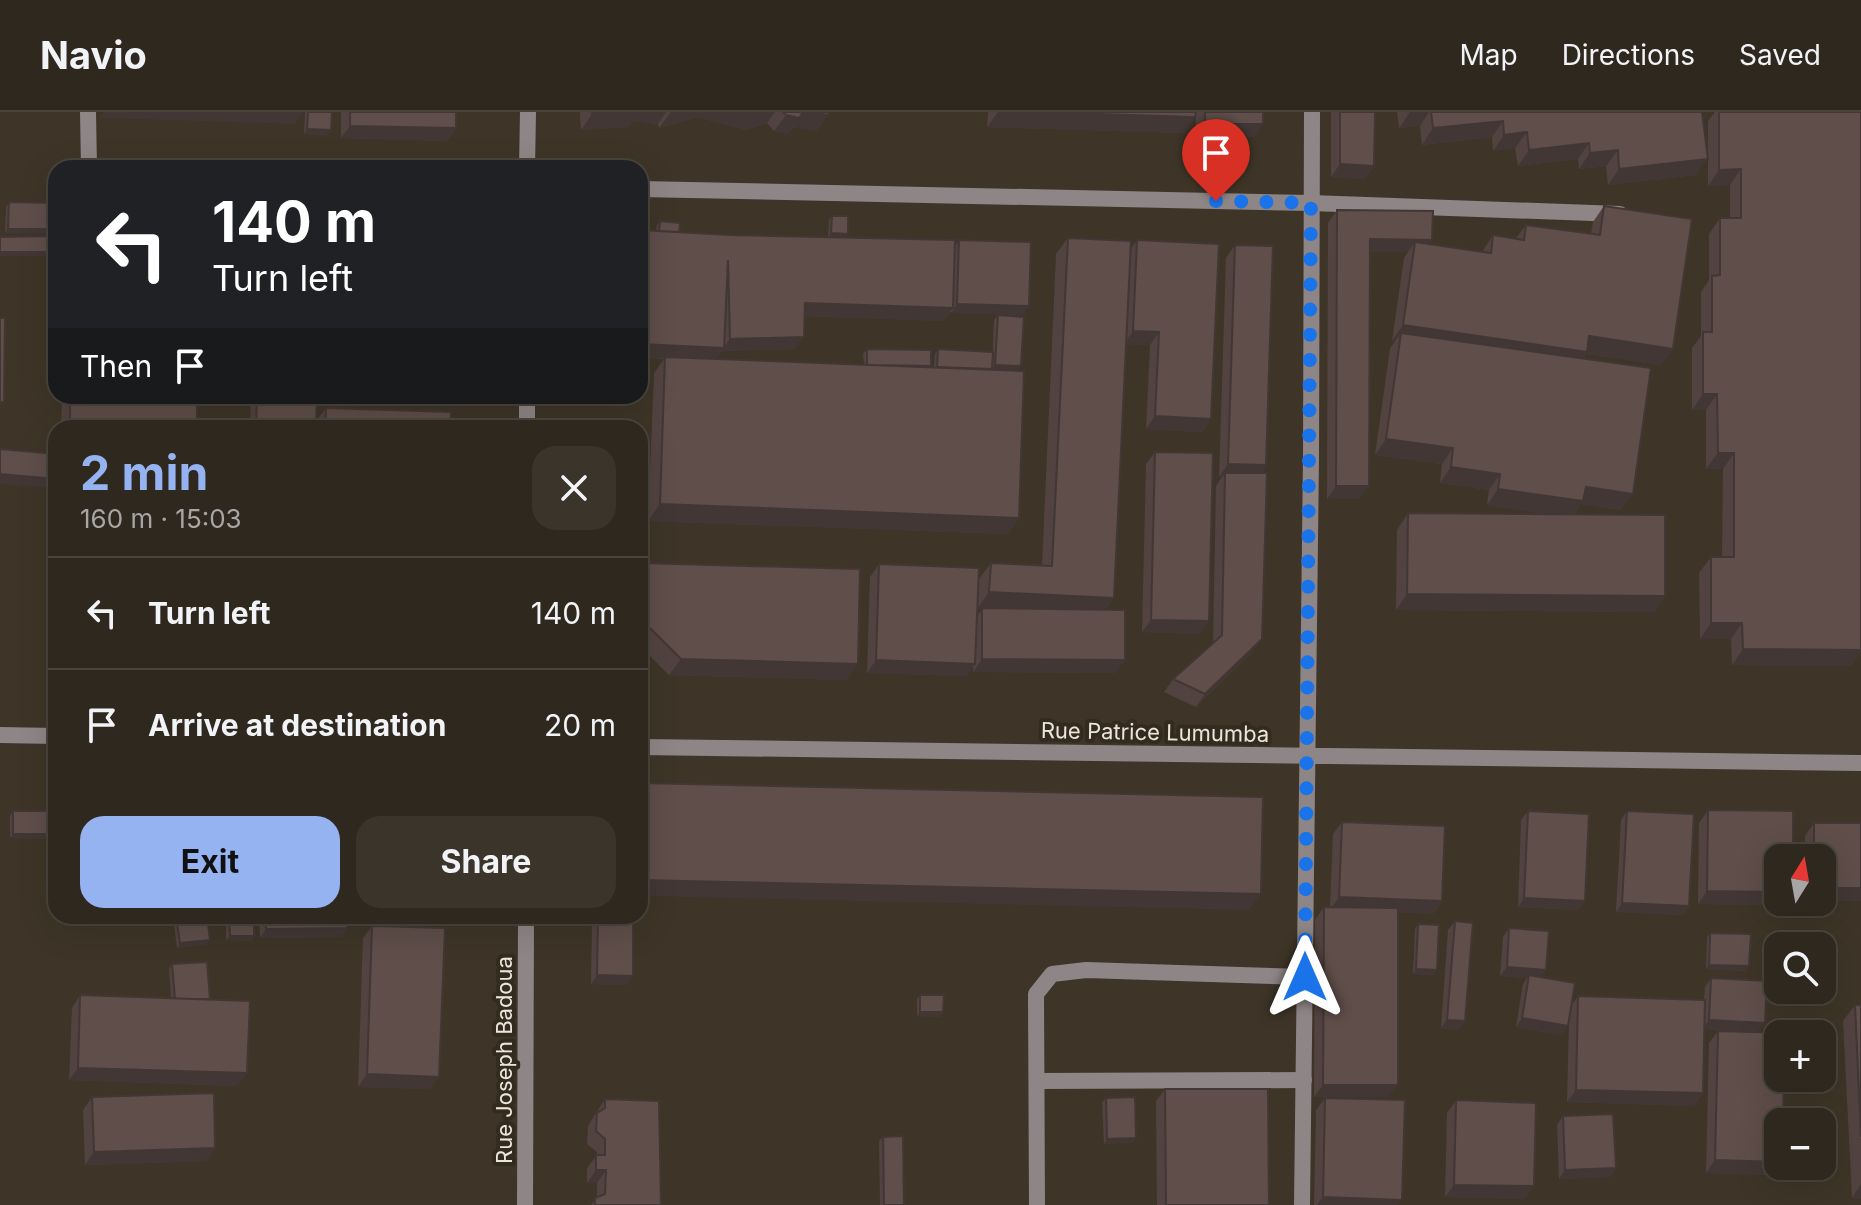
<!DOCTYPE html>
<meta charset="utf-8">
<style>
body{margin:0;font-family:Inter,sans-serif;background:#3a342b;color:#f1f3f6;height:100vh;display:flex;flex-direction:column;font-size:30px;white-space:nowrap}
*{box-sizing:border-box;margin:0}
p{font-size:26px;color:#a7a6a4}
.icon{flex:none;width:44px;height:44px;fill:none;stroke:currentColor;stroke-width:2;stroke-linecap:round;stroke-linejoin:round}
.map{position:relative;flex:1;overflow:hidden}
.side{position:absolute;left:48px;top:308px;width:600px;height:504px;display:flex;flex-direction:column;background:#2e281e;border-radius:24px;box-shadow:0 8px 32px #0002,0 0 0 2px #49443c}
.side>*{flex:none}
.hud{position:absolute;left:48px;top:48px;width:600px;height:244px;border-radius:24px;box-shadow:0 8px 32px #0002,0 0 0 2px #49443c;background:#202124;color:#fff;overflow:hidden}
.needle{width:52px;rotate:11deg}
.buttons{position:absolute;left:1764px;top:732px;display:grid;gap:16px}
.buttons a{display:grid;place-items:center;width:72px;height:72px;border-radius:16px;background:#2e281e;box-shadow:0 8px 32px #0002,0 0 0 2px #49443c;font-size:40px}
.pin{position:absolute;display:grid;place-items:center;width:68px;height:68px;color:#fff;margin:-82px -34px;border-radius:50% 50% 50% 0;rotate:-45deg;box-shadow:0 0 8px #0007}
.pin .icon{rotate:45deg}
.me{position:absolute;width:88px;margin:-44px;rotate:0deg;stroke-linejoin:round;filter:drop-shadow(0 0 6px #0008)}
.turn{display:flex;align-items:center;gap:28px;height:168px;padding:0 32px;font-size:36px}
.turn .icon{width:104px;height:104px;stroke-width:2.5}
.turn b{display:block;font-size:56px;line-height:68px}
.then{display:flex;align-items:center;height:76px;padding:0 32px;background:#0003;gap:16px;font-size:30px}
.round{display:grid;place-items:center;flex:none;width:84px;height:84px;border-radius:24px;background:#3a342b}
.head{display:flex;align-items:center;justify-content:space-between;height:136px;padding:0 32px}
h1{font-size:48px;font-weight:700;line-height:60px;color:#95b2f1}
.action{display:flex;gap:16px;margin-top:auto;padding:16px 32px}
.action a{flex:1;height:92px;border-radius:24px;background:#95b2f1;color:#111;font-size:32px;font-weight:700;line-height:92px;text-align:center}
.action a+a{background:#3a342b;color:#f1f3f6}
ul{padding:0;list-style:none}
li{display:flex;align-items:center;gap:24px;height:112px;padding:0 32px;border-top:2px solid #49443c}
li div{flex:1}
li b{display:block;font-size:30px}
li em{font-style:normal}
header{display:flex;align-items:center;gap:48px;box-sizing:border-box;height:112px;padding:0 40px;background:#2e281e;border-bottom:2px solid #49443c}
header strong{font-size:38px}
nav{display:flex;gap:44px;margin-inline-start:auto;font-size:28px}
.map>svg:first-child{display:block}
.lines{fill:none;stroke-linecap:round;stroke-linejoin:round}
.service{stroke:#8e8586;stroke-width:16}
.minor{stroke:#8e8586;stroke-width:16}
.wall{fill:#524340}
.shaded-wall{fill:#423734}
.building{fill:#5f4e4a;stroke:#423734;stroke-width:2}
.route{stroke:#1a73e8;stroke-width:14;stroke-dasharray:0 25.2}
.labels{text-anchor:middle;stroke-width:8;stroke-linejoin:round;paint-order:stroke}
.street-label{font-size:22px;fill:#ebe5dd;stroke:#342b1f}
</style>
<header>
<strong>Navio</strong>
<nav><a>Map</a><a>Directions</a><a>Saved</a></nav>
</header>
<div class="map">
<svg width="1861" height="1093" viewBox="0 0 1861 1093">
<rect width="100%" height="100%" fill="#3e3528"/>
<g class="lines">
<!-- service -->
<path class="service" d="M88,0L89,56
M1311,91L1620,102
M1037,969L1304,968
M1037,1093L1036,882L1052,862L1086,858L1305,865"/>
<!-- minor -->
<path class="minor" d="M527,56L528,0
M640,77L1311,91
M527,284V316
M0,623L56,624
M640,635L1861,651
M525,1093L526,804
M1302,1093L1311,346L1312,0"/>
</g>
<!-- wall -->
<path class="wall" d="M305,0H332L328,23L304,22Z
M341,0H456V16L447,29L341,26Z
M580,0H828L817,19L793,15L787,22L774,19L767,11L745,18L698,5L659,16L658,12L633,9L629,15L581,18Z
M988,0H1196L1195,5L1184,21L987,15Z
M1196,0H1263L1254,25H1196Z
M1331,0H1375L1374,54L1365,67L1331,65Z
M1397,0H1702L1696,63L1608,73L1606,54L1579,57L1578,47L1518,54L1515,36L1493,39L1492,25L1422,33L1420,14L1399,16Z
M1715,0H1861V539L1851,554L1732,553L1731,527H1700L1699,461L1711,445H1722L1723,357H1706V298H1692V236L1701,224V180L1709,168V122L1720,106H1730V73L1708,74V9Z
M9,90L56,91L5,121L6,95Z
M1604,94L1661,253L1586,242L1583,246L1621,398L1581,392L1574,403L1665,484L1654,500L1396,498L1397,418L1408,401L1552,403L1487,393L1489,378L1440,371L1442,352L1375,343L1390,237L1395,229H1392L1404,146L1408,140H1370L1360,387H1327L1328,111L1337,98L1432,128L1429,132L1482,140L1493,123L1516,126L1526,113L1591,122L1593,110Z
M832,104L848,122L845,125L955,134L959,128L1023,203L951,201V199L944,209L805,204L795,237L722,239L716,247L864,253L863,242L867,237L934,255L935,242L938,237L992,257L994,208L998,203L1018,258L1019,406L1008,422L648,409L654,261L664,247L640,245V118L656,119L657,113L660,109L679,120L729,123L828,125L829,108Z
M1068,126L1130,138L1137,128L1211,307L1202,320L1146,317L1150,233L1126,232L1106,497L1116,561L973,560V554L966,564L867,561L870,465L879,452L977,504L982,497H977L979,467L991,451L1042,454L1056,142Z
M1235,133L1266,353L1261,361L1253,539L1196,595L1164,580L1173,567L1213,531L1216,374L1222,365H1219L1226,146Z
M62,284H197V316H61Z
M251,284H317L316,316H250Z
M326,296L450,316H319V305Z
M1155,340L1200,522L1142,520L1146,352Z
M640,451L847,568L669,563L640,534Z
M56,677V755H52L55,679Z
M1708,698L1784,793L1698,792L1699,711Z
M13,699L48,727L10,726V704Z
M1528,699L1579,798L1518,795L1521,708Z
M1627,699L1689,794L1683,803L1616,800L1621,708Z
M1342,710L1442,789L1433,802L1398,800L1389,985H1314L1315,808L1324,795H1330L1333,722Z
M1814,711L1861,789H1822V746H1805V724Z
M173,804H207V832L177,836Z
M226,804H254V824L251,829L226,828Z
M259,804H347V816L341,825L260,826Z
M595,804H633L627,873L591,872L592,809Z
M1455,809L1459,918L1441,916L1448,818Z
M1418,812L1434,863L1413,862L1415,817Z
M372,814L430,977L358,975L363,826Z
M1509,816L1542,865L1571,894L1578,884L1704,888L1705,875L1711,866L1765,911L1759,920L1705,917L1703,981L1694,994L1567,990L1569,908L1568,914L1562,923L1516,915L1523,872L1527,866L1500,864L1503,825Z
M1710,821L1746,859L1706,857L1707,825Z
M172,852L210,887L238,974L69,968L72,896L80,883L171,886L169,857Z
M920,883L943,900L940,905L917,904V887Z
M1855,893H1861V1087L1852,1086L1843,909Z
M1718,919L1778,1054H1779L1773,1063L1706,1061L1709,931Z
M1165,977L1269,1093H1157L1156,989Z
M92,985L207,1049L85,1053L83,998Z
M1106,986L1136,1026L1133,1030L1104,1032L1102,990Z
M1325,986L1398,1093H1314L1316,998Z
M605,987L661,1093H591L597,1086V1071H587V1056L597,1043V1040L587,1032L588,1014Z
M1456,988L1525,1087L1445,1085L1447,1001Z
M1563,1004L1616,1056L1610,1065L1559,1067L1557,1013Z
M883,1025L904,1093H880L879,1029Z"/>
<!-- shaded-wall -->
<path class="shaded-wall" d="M104,0H303L295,12L99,6Z
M629,0H666L658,12L633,9L629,15L581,18L592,2Z
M671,0H775L767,11L745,18L698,5L659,16Z
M803,0H810L828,3L817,19L793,15Z
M998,0H1033L1195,5L1184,21L987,15Z
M1410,0H1429L1420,14L1399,16Z
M786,3L799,6L787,22L774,19Z
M1503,9L1492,25L1422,33L1433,16Z
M1205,12H1263L1254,25H1196Z
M350,14L456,16L447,29L341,26Z
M307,17L331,18L328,23L304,22Z
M1527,20L1515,36L1493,39L1504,23Z
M1589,31L1578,47L1518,54L1529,38Z
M1618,38L1606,54L1579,57L1590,41Z
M1708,47L1696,63L1608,73L1619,57Z
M1340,52L1374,54L1365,67L1331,65Z
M1741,57L1730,73L1708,74L1719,58Z
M8,117H56V122L5,121Z
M831,121L848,122L844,126H828Z
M1370,127L1432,128L1423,140L1415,130L1408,140H1361Z
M0,140H56V144H0Z
M805,191L953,196L944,209L796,204Z
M957,192L1029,194L1023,203L951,201Z
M1403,213L1589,224L1673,237L1661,253L1586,242L1576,256L1401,221L1395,229H1392Z
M1133,219L1159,220L1150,233L1124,232Z
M804,225L795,237L722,239L715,249L640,245V232L723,236L730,227Z
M995,253L1021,254L1018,259L992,257Z
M1703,282H1717L1706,298H1692Z
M1155,304L1211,307L1202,320L1146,317Z
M1386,327L1453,336L1442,352L1375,343Z
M1718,341H1734L1723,357H1706Z
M1228,352L1266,353L1257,366L1225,361L1222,365H1219Z
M1451,355L1500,362L1489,378L1440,371Z
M0,362L56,367V374L55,376L0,372Z
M1336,374H1369L1360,387H1327Z
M1586,375L1633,382L1621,398L1581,392L1572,406L1487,393L1498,377Z
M660,392L1019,406L1008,422L648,409Z
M989,480L1114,486L1102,503L977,497Z
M1407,482L1665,484L1654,500L1396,498Z
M1151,508L1209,509L1200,522L1142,520Z
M1711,511H1742L1731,527H1700Z
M1262,527L1253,539L1196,595L1205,582Z
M1743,537L1861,538V539L1851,554L1732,553Z
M681,547L858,552L847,568L669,563Z
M982,547L1125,548L1116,561L973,560Z
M876,548L975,552L966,564L867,561Z
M13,722H51L48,727L10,726Z
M640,768L1261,782L1249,798L640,784Z
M1822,776H1861V789H1822Z
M1707,779L1778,780V790H1786L1784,793L1698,792Z
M1339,785L1442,789L1433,802L1330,798Z
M1524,786L1585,789L1579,798L1518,795Z
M1622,791L1689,794L1683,803L1616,800Z
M347,816L341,825L260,826L266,817Z
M230,824H254L251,829L226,828Z
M210,828L207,832L177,836L180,831Z
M1709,853L1749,854L1746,859L1706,857Z
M1507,855L1546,858L1540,867L1529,863L1527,866L1500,864Z
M1416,857L1437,858L1434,863L1413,862Z
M597,863L633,864L627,873L591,872Z
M920,900H943L940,905L917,904Z
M1522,906L1568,914L1562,923L1516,915Z
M1447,908L1465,909L1459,918L1441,916Z
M1709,908L1765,911L1759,920L1703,917Z
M78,956L247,961L238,974L69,968Z
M367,962L439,965L430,977L358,975Z
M1323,973H1398L1389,985H1314Z
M1576,978L1703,981L1694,994L1567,990Z
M1136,1026L1133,1030L1104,1032L1107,1027Z
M215,1036L207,1049L85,1053L94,1040Z
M1715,1048L1778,1050V1054H1779L1773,1063L1706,1061Z
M1616,1056L1610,1065L1559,1067L1565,1058Z
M596,1058H606L597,1071H587Z
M1861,1072V1087L1852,1086Z
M1454,1073L1534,1074L1525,1087L1445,1085Z
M1323,1085L1402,1088L1398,1093H1317Z"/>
<!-- building -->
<path class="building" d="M308,0H332L331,18L307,17Z
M350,0H456V16L350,14Z
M592,0H629L592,2Z
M783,0H803L799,6L786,3Z
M810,0H828V3Z
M1033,0H1196L1195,5Z
M1205,0H1263V12H1205Z
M1340,0H1375L1374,54L1340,52Z
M1431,0H1702L1708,47L1619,57L1618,38L1590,41L1589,31L1529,38L1527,20L1504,23L1503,9L1433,16Z
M1719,0H1861V538L1743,537L1742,511H1711V445H1734V341H1718L1717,282H1703V220H1712V164L1720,163V106H1741V57L1719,58Z
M9,90L56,91V117H8Z
M1604,94L1692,107L1673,237L1589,224L1587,240L1403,213L1415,130L1491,141L1493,123L1524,128L1526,113L1600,123Z
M1337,98L1433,99L1432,128L1370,127L1369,374H1336Z
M832,104H848V122L831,121Z
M660,109L680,111L679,120L659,119Z
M640,118L729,123L955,128L953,196L805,191L804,225L730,227L728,148L724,236L640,232Z
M56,124V140H0V125Z
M1068,126L1131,129L1114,486L989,480L991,451L1052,454Z
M959,128L1031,130L1029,194L957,192Z
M1137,128L1219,132L1211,307L1155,304L1159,220L1133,219Z
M1235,133L1273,134L1266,353L1228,352Z
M998,203L1024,205L1021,254L995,253Z
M0,206H5L4,290H0Z
M1401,221L1651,256L1633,382L1586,375L1583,389L1498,377L1500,362L1451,355L1453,336L1386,327Z
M867,237L931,238V254L867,253Z
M938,237L993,240L992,257L937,255Z
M665,245L1024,259L1019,406L660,392Z
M70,284H197V316H70Z
M257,284H317L316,316H256Z
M326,296L451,300L450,316H325Z
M0,337L56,342V367L0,362Z
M1155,340L1213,341L1209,509L1151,508Z
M1225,361H1267L1262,527L1205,582L1173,567L1222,523Z
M1408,401L1665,403V484L1407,482Z
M640,451L860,457L858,552L681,547L640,506Z
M879,452L979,456L975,552L876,548Z
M982,496L1125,498V548L982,547Z
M640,538L647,546L640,553Z
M640,671L1263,685L1261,782L640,768Z
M1708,698L1793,699V746H1778V780L1707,779Z
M13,699H51V722H13Z
M1528,699L1589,702L1585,789L1524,786Z
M1627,699L1694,702L1689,794L1622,791Z
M1342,710L1445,714L1442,789L1339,785Z
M1814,711H1861V776H1822V746H1814Z
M1324,795L1398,796V973H1323Z
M176,804H207L210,828L180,831Z
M229,804H254V824H230Z
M266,804H347V816L266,817Z
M598,804H633V864L597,863Z
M1455,809L1473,811L1465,909L1447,908Z
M1418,812L1439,813L1437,858L1416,857Z
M372,814L445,816L439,965L367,962Z
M1509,816L1549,819L1546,858L1507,855Z
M1710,821L1751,822L1749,854L1709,853Z
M207,850L210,887H175L172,852Z
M1529,863L1575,871L1568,914L1522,906Z
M1711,866L1767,869L1765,911L1709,908Z
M80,883L250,889L247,961L78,956Z
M920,883H944L943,900H920Z
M1578,884L1705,888L1703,981L1576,978Z
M1855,893H1861V1025Z
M1718,919L1785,921V922H1778V966H1784L1783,1010H1778V1050L1715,1048Z
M1165,977H1268L1269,1093H1166Z
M214,981L215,1036L94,1040L92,985Z
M1135,985L1136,1026L1107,1027L1106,986Z
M1325,986L1405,988L1402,1088L1323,1085Z
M605,987L659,989L661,1093H595V1086L605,1082L606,1058H596V1043H605V1027L596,1019L597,1001L605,996Z
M1456,988L1536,991L1534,1074L1454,1073Z
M1613,1002L1616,1056L1565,1058L1563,1004Z
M903,1024L904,1093H884L883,1025Z"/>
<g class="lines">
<!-- route -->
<path class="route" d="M1216,89L1311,91L1305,865"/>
</g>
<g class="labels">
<!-- street labels -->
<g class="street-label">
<text transform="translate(1155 620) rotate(1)" y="8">Rue Patrice Lumumba</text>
<text transform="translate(504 948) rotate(-90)" y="8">Rue Joseph Badoua</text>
</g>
</g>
</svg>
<div class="buttons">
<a><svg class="needle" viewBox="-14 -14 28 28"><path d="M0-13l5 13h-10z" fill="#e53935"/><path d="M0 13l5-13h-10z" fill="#a7a6a4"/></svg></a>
<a><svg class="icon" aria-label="search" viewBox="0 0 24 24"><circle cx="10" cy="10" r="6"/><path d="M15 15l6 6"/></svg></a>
<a>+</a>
<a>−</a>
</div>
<div class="pin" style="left:1216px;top:89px;background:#d93025"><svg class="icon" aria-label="arrive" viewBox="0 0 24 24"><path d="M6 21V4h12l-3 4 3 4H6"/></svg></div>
<svg class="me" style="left:1305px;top:865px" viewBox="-20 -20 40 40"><path d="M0-17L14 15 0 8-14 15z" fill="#1a73e8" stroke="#fff" stroke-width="4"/></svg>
<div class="hud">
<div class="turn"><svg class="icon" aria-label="left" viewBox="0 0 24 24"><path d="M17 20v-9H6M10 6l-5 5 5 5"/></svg><div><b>140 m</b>Turn left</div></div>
<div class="then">Then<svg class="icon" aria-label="arrive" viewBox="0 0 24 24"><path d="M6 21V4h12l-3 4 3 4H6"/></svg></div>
</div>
<section class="side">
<div class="head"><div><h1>2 min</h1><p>160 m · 15:03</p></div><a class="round"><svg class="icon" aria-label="close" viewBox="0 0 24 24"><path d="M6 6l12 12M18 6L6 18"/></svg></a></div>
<ul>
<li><svg class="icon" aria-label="left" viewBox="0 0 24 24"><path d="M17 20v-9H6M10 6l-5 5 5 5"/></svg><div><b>Turn left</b></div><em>140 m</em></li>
<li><svg class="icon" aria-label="arrive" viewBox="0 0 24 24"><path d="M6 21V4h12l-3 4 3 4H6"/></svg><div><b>Arrive at destination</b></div><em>20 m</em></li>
</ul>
<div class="action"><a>Exit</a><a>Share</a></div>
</section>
</div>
